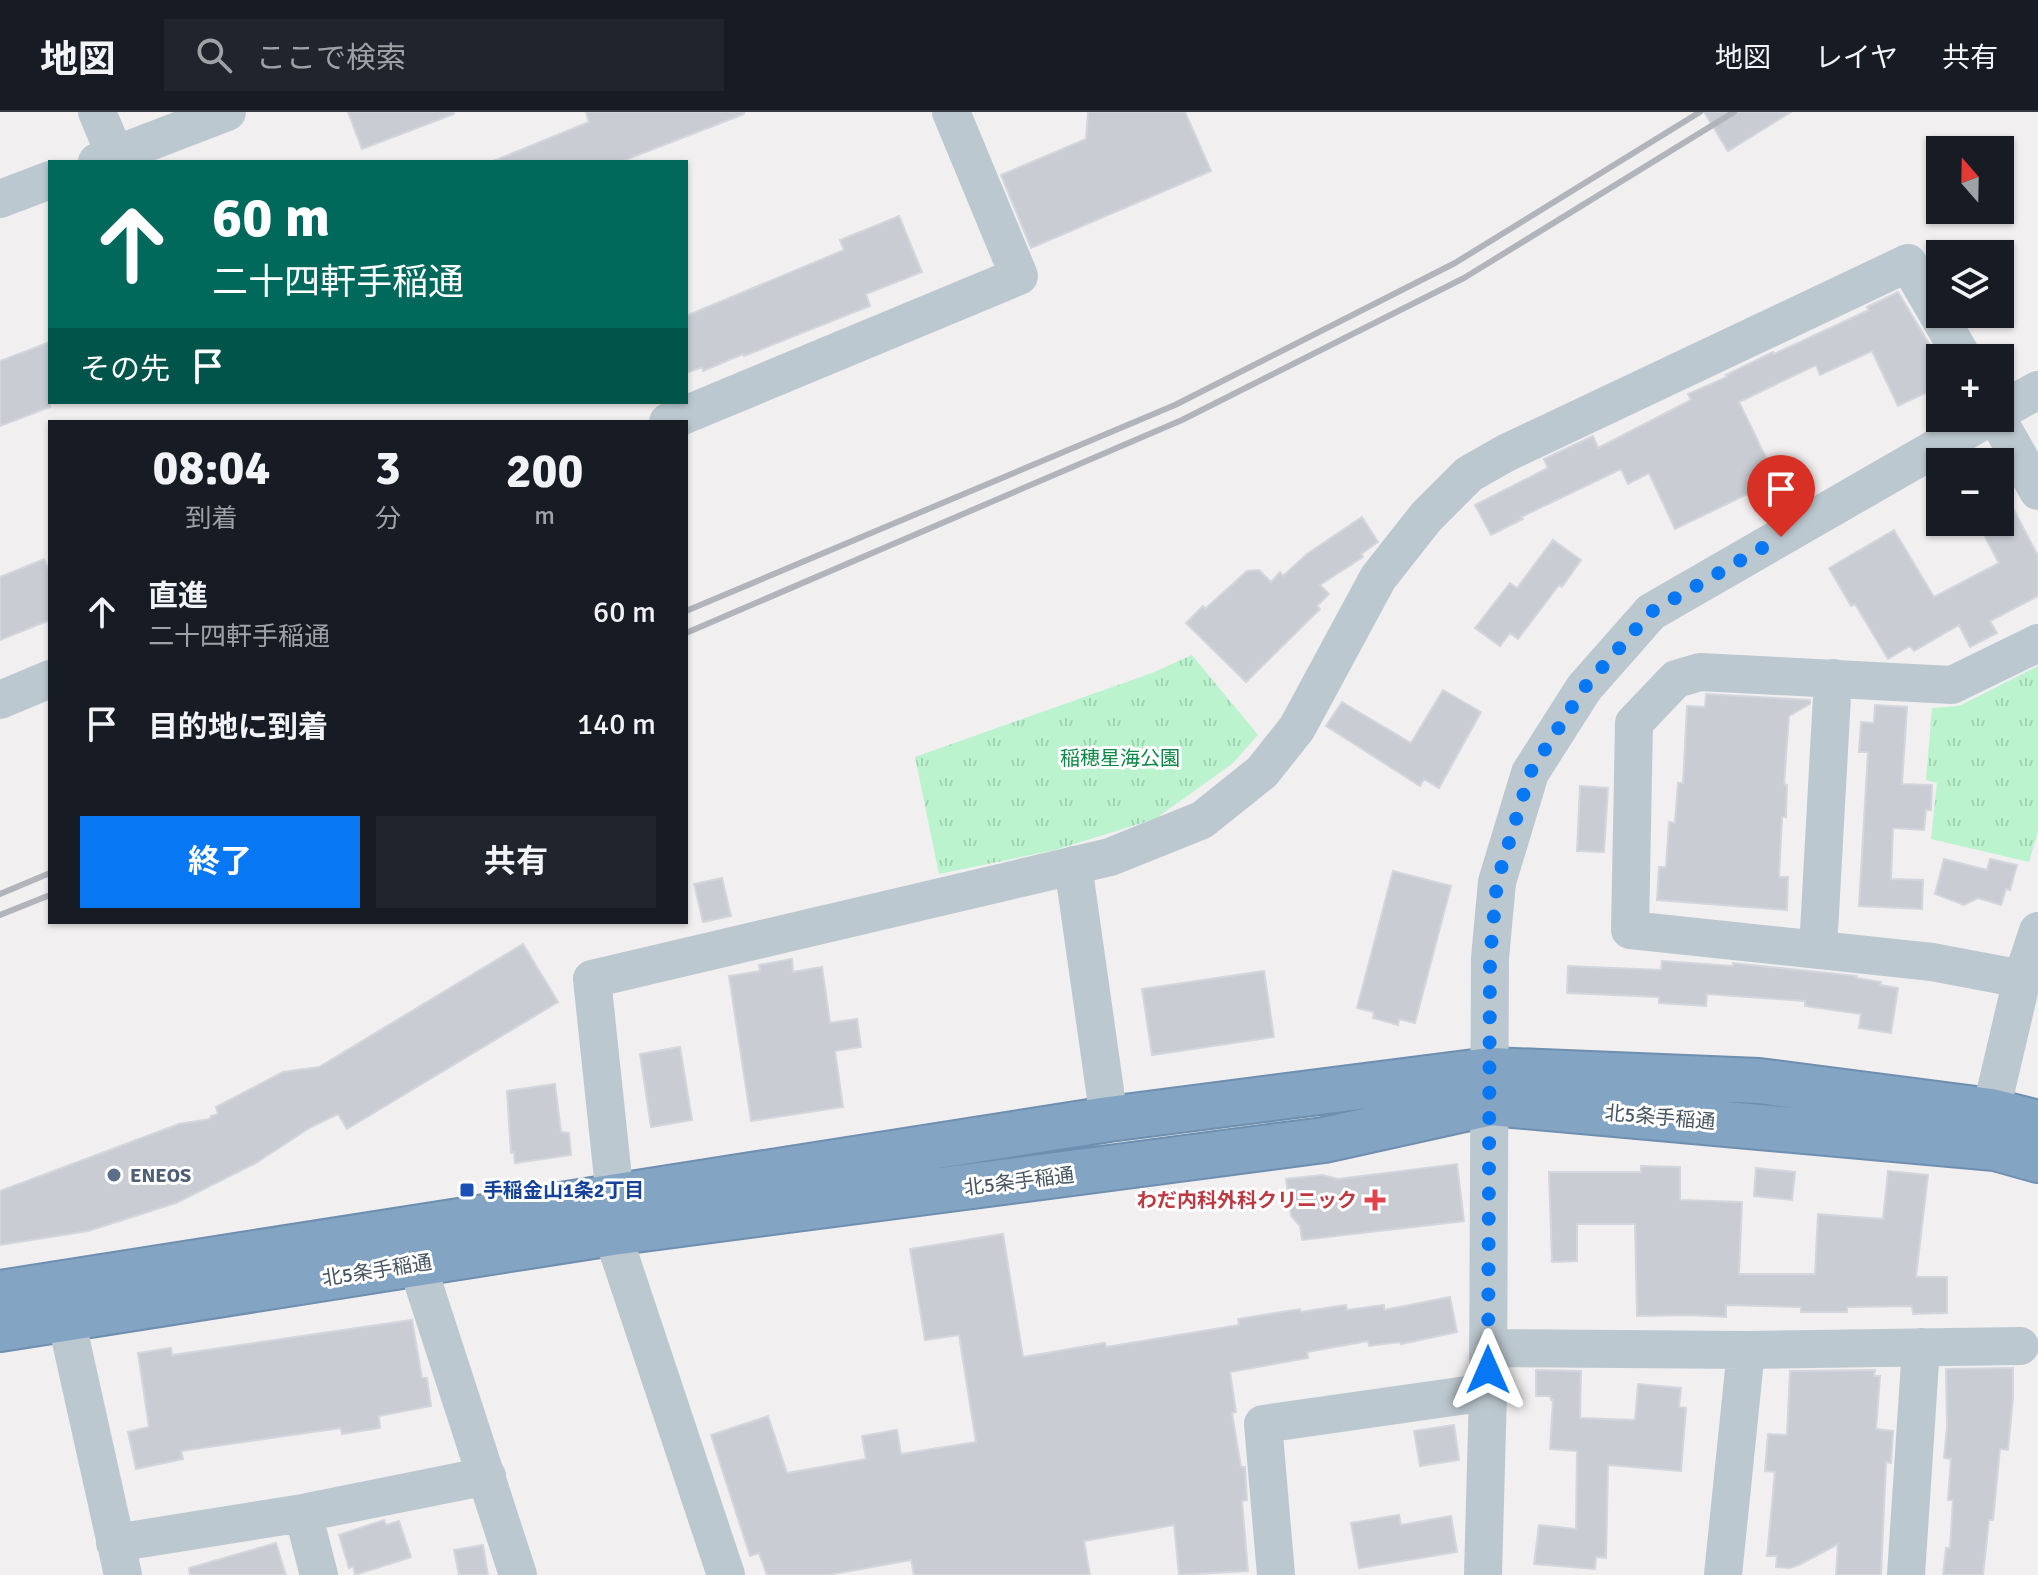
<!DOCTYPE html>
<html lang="ja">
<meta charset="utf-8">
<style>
body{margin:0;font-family:Signika,"Noto Sans JP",sans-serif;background:#20242c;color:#f1f3f6;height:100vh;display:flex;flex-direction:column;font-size:30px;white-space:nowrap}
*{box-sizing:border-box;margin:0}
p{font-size:26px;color:#9ea1a6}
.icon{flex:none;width:44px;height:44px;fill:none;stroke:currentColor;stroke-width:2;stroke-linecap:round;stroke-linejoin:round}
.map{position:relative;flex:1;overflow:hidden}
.sheet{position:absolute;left:48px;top:308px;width:640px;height:504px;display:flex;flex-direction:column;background:#171b24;border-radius:0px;box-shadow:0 2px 6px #0004}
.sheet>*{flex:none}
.banner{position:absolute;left:48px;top:48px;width:640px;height:244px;border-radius:0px;box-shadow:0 2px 6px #0004;background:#00695c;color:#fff;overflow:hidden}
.needle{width:52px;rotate:340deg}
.buttons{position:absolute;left:1926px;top:24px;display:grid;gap:16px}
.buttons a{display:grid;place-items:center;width:88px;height:88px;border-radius:0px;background:#171b24;box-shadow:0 2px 6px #0004;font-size:40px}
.pin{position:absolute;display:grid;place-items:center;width:68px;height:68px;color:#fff;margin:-82px -34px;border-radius:50% 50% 50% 0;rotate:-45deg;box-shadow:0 0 8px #0007}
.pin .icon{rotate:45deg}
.me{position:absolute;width:88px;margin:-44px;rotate:0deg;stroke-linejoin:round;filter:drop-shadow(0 0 6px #0008)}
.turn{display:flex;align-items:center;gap:28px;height:168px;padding:0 32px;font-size:36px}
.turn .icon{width:104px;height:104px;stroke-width:2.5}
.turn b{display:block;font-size:56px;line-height:68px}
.then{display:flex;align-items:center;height:76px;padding:0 32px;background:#0003;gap:16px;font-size:30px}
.eta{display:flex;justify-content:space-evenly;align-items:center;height:136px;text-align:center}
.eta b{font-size:48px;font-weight:700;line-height:56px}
.cta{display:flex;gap:16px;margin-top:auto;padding:16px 32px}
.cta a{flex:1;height:92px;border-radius:0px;background:#0877f4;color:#fff;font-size:32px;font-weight:700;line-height:92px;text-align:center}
.cta a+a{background:#20242c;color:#f1f3f6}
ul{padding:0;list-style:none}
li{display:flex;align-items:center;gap:24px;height:112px;padding:0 32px}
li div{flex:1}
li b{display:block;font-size:30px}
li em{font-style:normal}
header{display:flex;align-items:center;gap:48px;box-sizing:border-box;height:112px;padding:0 40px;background:#171b24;border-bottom:2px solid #363941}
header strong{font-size:38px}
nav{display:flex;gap:44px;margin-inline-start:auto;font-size:28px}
.search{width:560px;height:72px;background:#20242c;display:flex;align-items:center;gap:20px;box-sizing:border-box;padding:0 28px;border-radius:0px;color:#9ea1a6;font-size:30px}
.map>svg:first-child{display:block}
.park{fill:url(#park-tufts)}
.building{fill:#c9cdd3;stroke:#d3d6dc;stroke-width:2}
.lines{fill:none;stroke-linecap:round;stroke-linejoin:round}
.highway-casing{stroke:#6e8faf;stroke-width:48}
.minor{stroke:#bcc8d0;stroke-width:38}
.highway{stroke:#83a4c3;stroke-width:44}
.rail{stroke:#b1b5bb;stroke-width:6}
.route{stroke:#0877f4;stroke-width:14;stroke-dasharray:0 25.2}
.service-dot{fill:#5c6f8a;stroke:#fff;stroke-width:3}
.transit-dot{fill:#1a4fb4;stroke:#fff;stroke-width:3}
.health-dot{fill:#e0444e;stroke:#fff;stroke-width:3}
.labels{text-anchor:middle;stroke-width:6;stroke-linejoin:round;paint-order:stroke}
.park-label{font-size:20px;fill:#0e8847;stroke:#fff}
.street-label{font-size:20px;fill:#46545f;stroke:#fff}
.service-label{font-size:20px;font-weight:bold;fill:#4e5e75;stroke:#fff;text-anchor:start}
.transit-label{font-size:20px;font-weight:bold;fill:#164399;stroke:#fff;text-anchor:start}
.health-label{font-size:20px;font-weight:bold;fill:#be3a42;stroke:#fff;text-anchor:end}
</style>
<header>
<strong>地図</strong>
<div class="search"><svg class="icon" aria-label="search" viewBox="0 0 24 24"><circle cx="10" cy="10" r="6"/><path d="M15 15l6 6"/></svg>ここで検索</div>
<nav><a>地図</a><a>レイヤ</a><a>共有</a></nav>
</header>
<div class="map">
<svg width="2038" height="1463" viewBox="0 0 2038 1463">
<defs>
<pattern id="park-tufts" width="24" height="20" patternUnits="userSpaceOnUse" patternTransform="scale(2)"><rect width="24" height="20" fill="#baf3ce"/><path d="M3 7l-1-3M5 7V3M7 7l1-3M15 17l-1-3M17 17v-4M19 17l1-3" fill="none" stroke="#a1d2b3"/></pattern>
</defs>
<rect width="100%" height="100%" fill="#f2eff0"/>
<!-- park -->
<path class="park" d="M1192,543L1258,623L1232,652L1155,707L1055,738L939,762L915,645L1152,561Z
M2038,554V719L2029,750L1931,727L1937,671L1926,668L1932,596L1959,594Z"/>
<!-- building -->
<path class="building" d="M348,0H453L454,2L362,37Z
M586,0H744V2L620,50H491L589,10Z
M1088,0H1185L1211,59L1031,136L1001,63L1086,27Z
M1704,0H1791L1728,39Z
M899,104L922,160L866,182L870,194L744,244L743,242L703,259L702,255L686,261V204L844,138L840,128Z
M1898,180L1940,250V274L1898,294L1872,239L1820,263L1816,253L1739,290L1772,358L1750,369L1754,379L1675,417L1649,361L1628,372L1621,357L1521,405L1523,407L1491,423L1475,393L1548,356L1544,347L1593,324L1598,336L1691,288L1688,282L1727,265L1726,263L1773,240L1774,242L1869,198L1867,195Z
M50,230V295L0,314V249Z
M2000,371L2038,444V484L1990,509L1997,521L1970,535L1959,513L1914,539L1910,534L1888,547L1855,492L1851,494L1829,456L1894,418L1934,485L1999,451L1977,410H2000Z
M1362,405L1378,430L1361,442L1363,445L1320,473L1329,482L1317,494L1320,497L1246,570L1186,511L1203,494L1205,497L1247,459L1259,458L1271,470L1280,460L1283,464L1307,442Z
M1553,428L1581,448L1562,475L1559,473L1518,527L1510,521L1500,534L1475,516L1510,471L1517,476Z
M44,447L50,461V508L0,528V465Z
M1443,578L1481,600L1439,676L1424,667L1420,674L1326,614L1342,590L1411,631Z
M1706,582L1810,588V592L1789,604L1784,672L1787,673L1786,705H1782L1779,765H1788L1787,798L1657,788L1659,755H1666L1669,710L1675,711L1678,671H1683L1687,594L1705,595Z
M1875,593L1907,595L1902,672L1932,673L1931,698H1926L1924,718L1893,716L1891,767L1923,768L1922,797L1859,794L1868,640H1859L1861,610L1874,611Z
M1580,674L1608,676L1604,740L1577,739Z
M1944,747L1987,758L1990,747L2017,753L2010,778L2006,777L2001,793L1978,786L1964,793L1935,782Z
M1393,759L1451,774L1415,911L1399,907L1398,913L1373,906L1374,900L1357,896Z
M722,766L731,804L703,810L694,772Z
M523,832L558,890L347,1017L338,1002L311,1015L256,1051L176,1091L88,1119L0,1133V1079L179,1012L210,1007L211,1004L218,1002L216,995L283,960L319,955Z
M792,847L793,860L822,855L830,911L857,907L861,935L835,939L843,995L751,1009L729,864L760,859L759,853Z
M1662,849L1733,854V851L1857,864L1856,866L1881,870L1880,873L1898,876L1891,921L1859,916L1861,902L1805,894V889L1707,882L1706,894L1659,891V885L1567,881L1568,854L1661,858Z
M1264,859L1274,925L1152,943L1142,877Z
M680,935L692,1008L651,1015L640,942Z
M555,972L561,1020L569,1021L571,1043L515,1051L514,1040L511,1041L507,979Z
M1457,1052L1464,1109L1302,1128L1300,1114L1291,1104L1286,1067L1322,1063L1338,1067Z
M1641,1054L1680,1055V1088L1742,1090L1739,1162H1815L1818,1102L1883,1107L1888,1059L1928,1063L1916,1165H1947V1201L1913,1202L1912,1194L1847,1195V1200H1801V1195L1726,1193V1205L1690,1203L1637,1204L1635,1112H1577V1149L1552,1150L1549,1060H1641Z
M1756,1056L1795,1060L1792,1088L1754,1084Z
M1003,1122L1023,1245L1105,1231L1106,1235L1239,1213L1238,1207L1300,1197L1301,1200L1346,1193L1347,1198L1384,1193V1198L1450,1185L1457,1220L1401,1232L1400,1230L1369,1234L1368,1229L1307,1240L1308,1246L1230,1260L1236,1300L1232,1301L1241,1355H1245L1247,1388L1242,1389L1248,1459L1179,1463L1174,1413L1084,1429L1090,1463H914L911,1448L828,1463H767L759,1441L750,1444L711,1323L768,1304L787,1361L866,1347L862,1324L897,1318L901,1342L976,1330L959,1223L925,1228L910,1137Z
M412,1208L422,1266H427L431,1294L379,1304L380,1316L342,1322L341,1316L181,1339L183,1347L136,1357L128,1320L149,1315L138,1241L171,1236L172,1243Z
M2013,1256V1286L2008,1338L2000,1337L1993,1408H1989L1983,1463H1943L1946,1436H1950L1953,1388H1948L1951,1347L1944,1346L1947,1315L1946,1257Z
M1536,1258L1581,1259L1580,1306L1635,1308L1638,1272L1681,1276L1679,1295L1686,1296L1681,1359L1608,1353L1606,1446L1596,1445L1595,1457L1534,1452L1539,1413L1576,1417L1577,1339L1550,1337L1553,1288H1551L1550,1284H1536Z
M1875,1258L1874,1264H1880L1876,1317L1893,1319L1891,1351L1886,1350L1881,1463H1836L1838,1432L1799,1453L1790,1456L1776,1455L1777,1444H1767L1775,1360L1765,1359L1768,1322L1787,1323L1790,1259Z
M1454,1313L1459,1348L1420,1354L1414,1319Z
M1399,1403L1401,1413L1451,1404L1457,1440L1359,1456L1351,1411Z
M384,1408L386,1413L399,1409L411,1445L355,1463L353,1454L349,1456L339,1423Z
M276,1431L286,1463H190L189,1456Z
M483,1433L488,1463H459L454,1438Z"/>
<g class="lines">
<!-- highway casing -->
<g class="highway-casing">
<path id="highway" d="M0,1181L1109,1007L1490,958L1759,969L1991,999L2038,1011
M0,1217L612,1121L1324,1028L1491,991L1995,1036L2038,1048"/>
</g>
<!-- minor -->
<path class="minor" d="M97,0L115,43
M97,50L227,0
M0,87L50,68
M2000,299L2038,278
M1997,306L2038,379
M668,310L1019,164L951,0
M0,588L50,567
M1073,753L1109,1007
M1818,838L1833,566
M2022,867L1932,850L1630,818L1634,611L1676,567L1700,560L1952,573L2038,531
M1991,999L2022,867L2038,819
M615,1085L592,867L1110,745L1202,708L1262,660L1297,616L1378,466L1426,405L1469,362L1506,341L1908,151L1963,246
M612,1121L726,1463
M417,1152L518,1463
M66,1207L123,1463
M1489,1236L1746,1238L2020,1234
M303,1401L319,1463
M115,1431L303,1401L487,1364
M1276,1463L1263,1312L1488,1280
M1483,1463L1488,1280L1490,846L1497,770L1530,661L1584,576L1651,500L1988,306
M1723,1463L1746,1238
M1906,1463L1921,1235"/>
<!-- highway -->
<use href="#highway" class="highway"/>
<!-- rail -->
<path class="rail" d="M686,499L1175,293L1455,151L1700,0
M686,521L1182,308L1464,166L1734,0
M0,782L50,761
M0,803L50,783"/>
</g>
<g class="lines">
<!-- route -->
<path class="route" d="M1488,1258L1490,846L1497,770L1530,661L1584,576L1651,500L1781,425"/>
</g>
<!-- markers -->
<circle class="service-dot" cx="114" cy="1063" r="8"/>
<rect class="transit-dot" x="459" y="1070" width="16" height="16" rx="4"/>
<path class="health-dot" d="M1371 1076h8v8h8v8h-8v8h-8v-8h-8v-8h8z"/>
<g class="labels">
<!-- park labels -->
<g class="park-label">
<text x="1120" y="653">稲穂星海公園</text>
</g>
<!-- street labels -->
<g class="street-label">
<text transform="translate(1660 1005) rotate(5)" y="7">北5条手稲通</text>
<text transform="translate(1019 1069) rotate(-7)" y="7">北5条手稲通</text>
<text transform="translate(377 1158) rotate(-9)" y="7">北5条手稲通</text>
</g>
<!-- service labels -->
<g class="service-label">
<text x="130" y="1070">ENEOS</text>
</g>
<!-- transit labels -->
<g class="transit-label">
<text x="483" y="1085">手稲金山1条2丁目</text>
</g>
<!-- health labels -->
<g class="health-label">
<text x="1357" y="1095">わだ内科外科クリニック</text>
</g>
</g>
</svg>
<div class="buttons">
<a><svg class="needle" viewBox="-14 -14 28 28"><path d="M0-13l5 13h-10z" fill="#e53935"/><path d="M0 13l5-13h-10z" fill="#9ea1a6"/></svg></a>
<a><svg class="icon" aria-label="layers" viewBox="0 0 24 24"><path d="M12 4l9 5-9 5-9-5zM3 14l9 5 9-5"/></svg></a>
<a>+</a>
<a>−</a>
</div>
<div class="pin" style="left:1781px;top:425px;background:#d93025"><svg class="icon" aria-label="arrive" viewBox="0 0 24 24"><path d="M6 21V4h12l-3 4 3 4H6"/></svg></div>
<svg class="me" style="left:1488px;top:1258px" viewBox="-20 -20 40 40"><path d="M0-17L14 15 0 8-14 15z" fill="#0877f4" stroke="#fff" stroke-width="4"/></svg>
<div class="banner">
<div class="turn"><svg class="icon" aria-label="ahead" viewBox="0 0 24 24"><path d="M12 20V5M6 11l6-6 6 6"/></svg><div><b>60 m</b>二十四軒手稲通</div></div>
<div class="then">その先<svg class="icon" aria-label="arrive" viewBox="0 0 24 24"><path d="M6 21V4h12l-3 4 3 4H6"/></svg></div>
</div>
<section class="sheet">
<div class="eta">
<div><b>08:04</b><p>到着</p></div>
<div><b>3</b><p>分</p></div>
<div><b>200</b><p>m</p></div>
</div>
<ul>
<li><svg class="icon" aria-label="ahead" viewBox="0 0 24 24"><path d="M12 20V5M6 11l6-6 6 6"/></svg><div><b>直進</b><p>二十四軒手稲通</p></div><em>60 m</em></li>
<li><svg class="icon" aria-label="arrive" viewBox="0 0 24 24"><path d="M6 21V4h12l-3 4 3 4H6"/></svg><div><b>目的地に到着</b></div><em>140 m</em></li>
</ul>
<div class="cta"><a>終了</a><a>共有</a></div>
</section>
</div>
